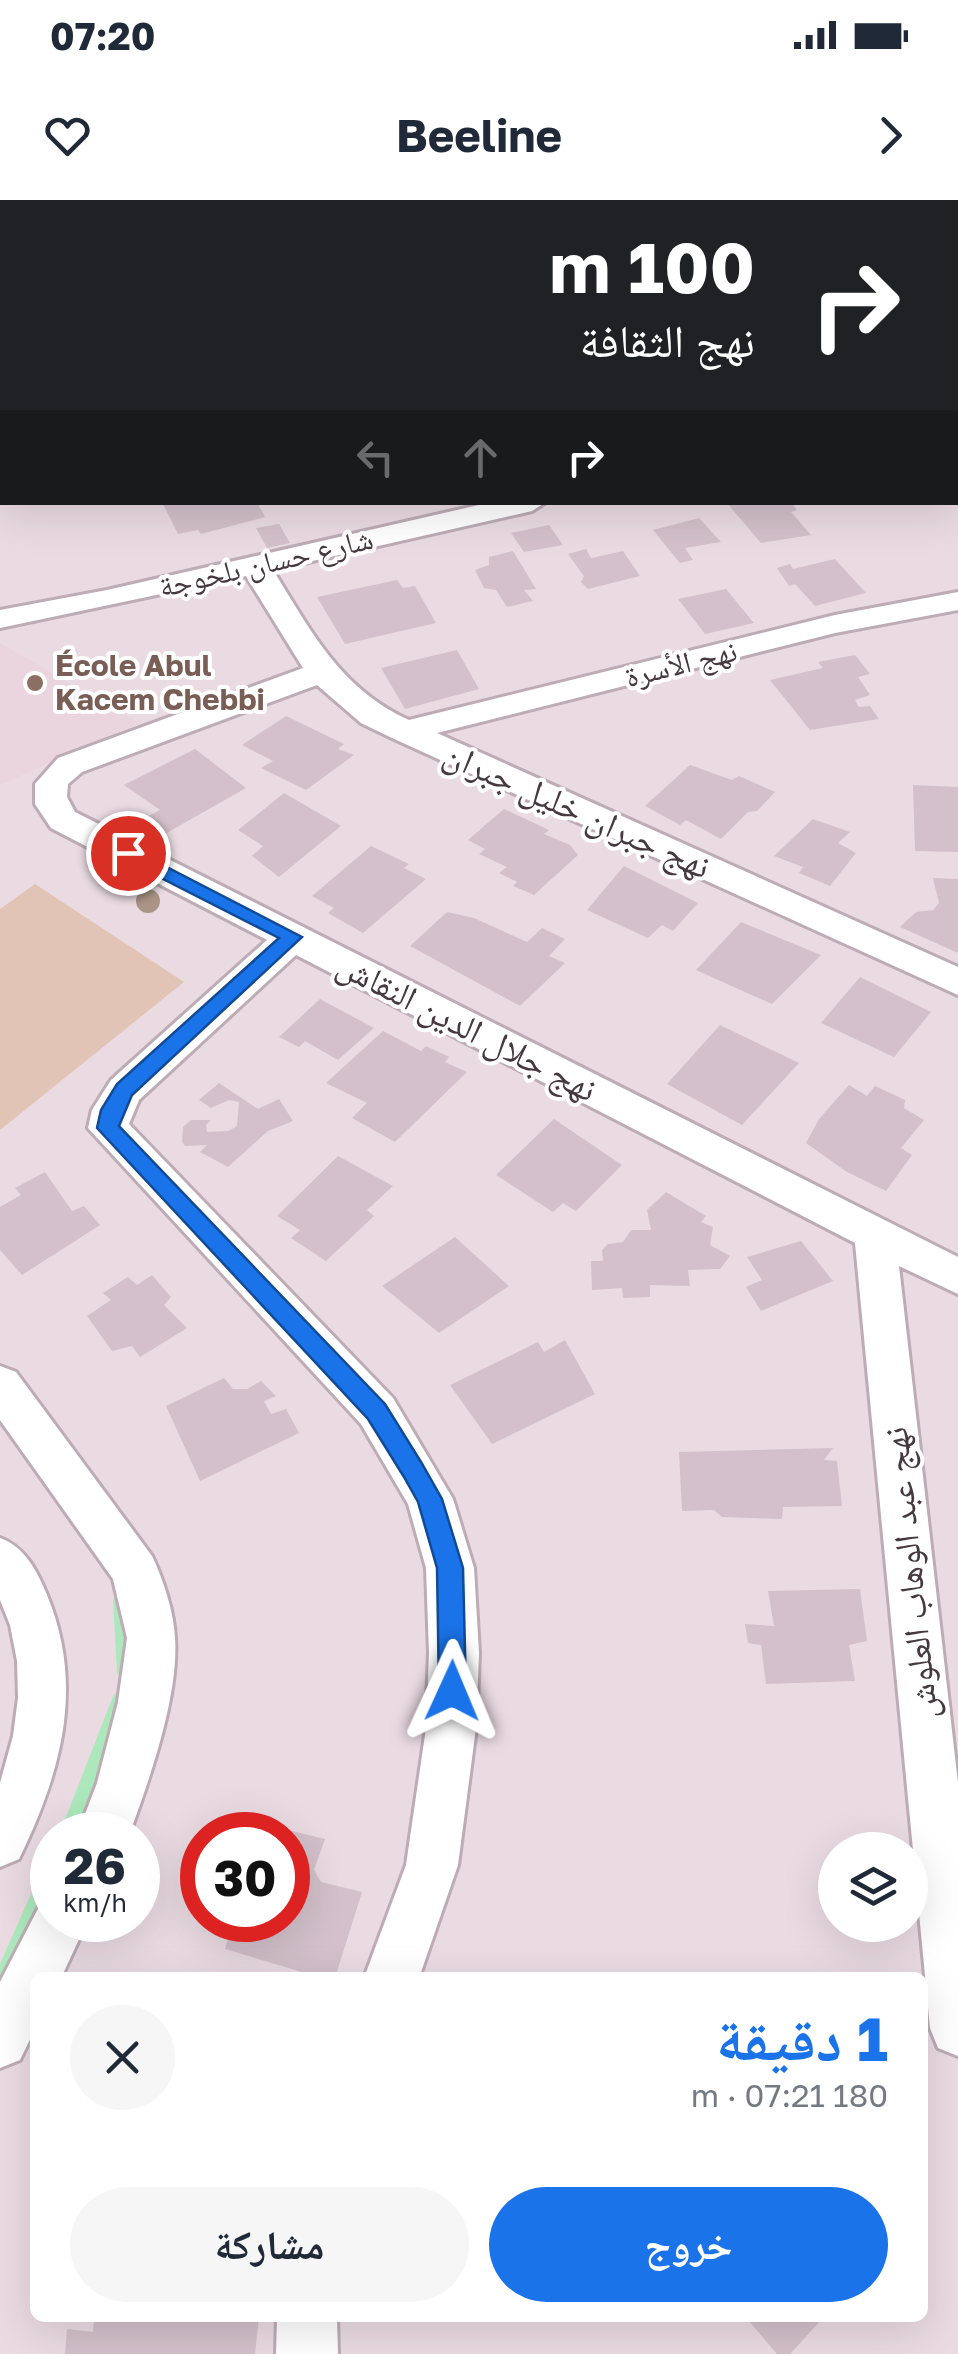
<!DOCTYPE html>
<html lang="ar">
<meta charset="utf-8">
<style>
body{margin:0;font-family:"Golos Text","Noto Naskh Arabic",sans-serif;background:#f6f6f7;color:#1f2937;direction:rtl;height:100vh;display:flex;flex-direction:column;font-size:38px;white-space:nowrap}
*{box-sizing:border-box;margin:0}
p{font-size:32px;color:#747a83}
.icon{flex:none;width:55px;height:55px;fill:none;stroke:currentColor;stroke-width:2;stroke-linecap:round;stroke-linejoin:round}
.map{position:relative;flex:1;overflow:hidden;direction:ltr}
.drawer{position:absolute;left:30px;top:1772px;width:898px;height:350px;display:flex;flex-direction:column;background:#fff;border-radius:15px;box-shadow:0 10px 40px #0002;direction:rtl}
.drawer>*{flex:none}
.banner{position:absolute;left:0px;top:0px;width:960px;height:305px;box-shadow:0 10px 40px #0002;direction:rtl;background:#202124;color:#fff;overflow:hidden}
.buttons{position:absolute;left:818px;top:1632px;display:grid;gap:20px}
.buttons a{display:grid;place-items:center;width:110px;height:110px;border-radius:50%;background:#fff;box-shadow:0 10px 40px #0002;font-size:50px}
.speed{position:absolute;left:30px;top:1612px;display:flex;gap:20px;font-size:50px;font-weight:700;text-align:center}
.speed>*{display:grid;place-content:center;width:130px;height:130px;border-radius:50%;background:#fff;box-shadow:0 10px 40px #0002;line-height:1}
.speed small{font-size:25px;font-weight:400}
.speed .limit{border:15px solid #d22;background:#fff;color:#111}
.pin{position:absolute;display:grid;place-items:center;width:85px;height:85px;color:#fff;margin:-42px;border:5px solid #fff;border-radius:50%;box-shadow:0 2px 10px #0007}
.me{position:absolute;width:110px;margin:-55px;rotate:1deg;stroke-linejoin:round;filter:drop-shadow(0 0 8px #0008)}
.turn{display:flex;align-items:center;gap:35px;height:210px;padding:0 40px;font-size:45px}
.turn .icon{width:130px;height:130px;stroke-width:2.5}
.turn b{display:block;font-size:70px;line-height:85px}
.lanes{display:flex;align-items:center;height:95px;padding:0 40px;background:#0003;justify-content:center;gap:50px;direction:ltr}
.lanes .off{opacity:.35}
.round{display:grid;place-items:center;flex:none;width:105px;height:105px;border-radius:52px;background:#f6f6f7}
.head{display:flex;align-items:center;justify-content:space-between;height:170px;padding:0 40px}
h1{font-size:60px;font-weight:700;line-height:75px;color:#1a73e8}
.cta{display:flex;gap:20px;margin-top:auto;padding:20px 40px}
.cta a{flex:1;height:115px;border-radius:60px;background:#1a73e8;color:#fff;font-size:40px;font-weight:700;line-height:115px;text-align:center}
.cta a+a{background:#f6f6f7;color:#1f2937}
.status{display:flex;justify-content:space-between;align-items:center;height:70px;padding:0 50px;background:#fff;direction:ltr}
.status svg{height:28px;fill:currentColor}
header{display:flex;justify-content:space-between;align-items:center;height:130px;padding:0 40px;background:#fff;font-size:45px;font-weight:700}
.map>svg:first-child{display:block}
.residential{fill:#eadbe2;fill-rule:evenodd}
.education{fill:#ead4dd}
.green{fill:#e2c4b6}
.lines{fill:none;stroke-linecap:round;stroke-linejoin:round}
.stream{fill:#ace8bc;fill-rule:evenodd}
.building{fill:#d3c0ca}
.minor-casing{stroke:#bdacb5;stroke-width:6}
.tertiary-casing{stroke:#bdacb5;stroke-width:5}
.minor{fill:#fff;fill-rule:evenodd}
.tertiary{fill:#fff;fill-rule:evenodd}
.tree{fill:#aa9486}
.route{fill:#1a73e8;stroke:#114b97;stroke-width:2.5}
.education-dot{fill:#8d6e63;stroke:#fff;stroke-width:4}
.labels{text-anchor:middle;stroke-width:8;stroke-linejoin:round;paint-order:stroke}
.far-street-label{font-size:30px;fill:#45383f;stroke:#fff}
.far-education-label{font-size:30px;font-weight:bold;fill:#785e54;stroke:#fff;text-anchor:start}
.street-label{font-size:35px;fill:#45383f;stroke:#fff}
</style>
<div class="status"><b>07:20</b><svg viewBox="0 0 49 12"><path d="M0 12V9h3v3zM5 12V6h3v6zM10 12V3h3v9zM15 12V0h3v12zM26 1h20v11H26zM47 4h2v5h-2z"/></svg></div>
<header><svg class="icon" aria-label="forward" viewBox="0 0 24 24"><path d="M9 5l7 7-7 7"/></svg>Beeline<svg class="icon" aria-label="heart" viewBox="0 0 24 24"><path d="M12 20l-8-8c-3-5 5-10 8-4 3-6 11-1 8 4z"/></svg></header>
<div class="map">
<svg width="958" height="2154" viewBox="0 0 958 2154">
<rect width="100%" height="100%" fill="#f2e9ed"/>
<!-- residential -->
<path class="residential" d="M0,0H958V2154H0ZM2,2H958V302H2ZM52,1635H138V1720H52ZM202,1635H288V1720H202ZM835,1650H910V1725H835ZM35,1778H922V2118H35Z"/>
<!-- education -->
<path class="education" d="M0,443L139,523L0,585Z"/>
<!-- green -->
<path class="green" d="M35,684L184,782L0,930V709Z"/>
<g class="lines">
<!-- stream -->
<path class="stream" d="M122,1392L128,1395L131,1400L135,1472L132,1478L126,1480L120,1478L117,1472L113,1400L116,1395Z
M121,1491L127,1493L130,1499L77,1635H59L112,1499L115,1493Z
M52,1660V1689L7,1793L0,1796V1764L45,1662Z"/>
</g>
<!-- building -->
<path class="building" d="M162,302H257L265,317L201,334L198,330L178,334Z
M726,302H791L797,310L791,312L811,335L761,343Z
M699,318L721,342L685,348L693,360L680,363L653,330Z
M279,324L290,343L267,348L256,328Z
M549,325L563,345L524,352L511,333Z
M586,349L591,358L623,351L640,376L588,389L581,382L584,376L568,354Z
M513,351L536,389L524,390L533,401L507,407L496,390L484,388L475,370L489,365V357Z
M835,359L866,393L815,406L795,384L789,386L777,368L790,364L793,369Z
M397,380L403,388L415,386L436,423L345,444L317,397Z
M726,389L754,423L705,434L678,399Z
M457,450L479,489L405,509L381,468Z
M855,455L870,474L858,477L870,495L855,500L859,507L870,506L879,519L810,530L770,480L823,468L818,462Z
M286,516L344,544L338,549L354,555L306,590L261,568L273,561L242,545Z
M195,549L246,588L165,634L145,618L160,610L124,585Z
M690,565L732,580L739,576L775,592L757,611L748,612L721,639L686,620L680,625L645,606Z
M913,585L958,587V652L915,651Z
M284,593L341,626L279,677L252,656L263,646L238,630Z
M504,609L549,630L544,634L570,645L578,655L534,695L513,686L517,682L499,673L507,667L479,654L485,649L468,640Z
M813,619L850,632L838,643L856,653L830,686L799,673L803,667L774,656Z
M371,646L409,664L404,668L426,679L363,733L328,713L334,708L312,696Z
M624,666L698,703L673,731L662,725L648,738L587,710Z
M933,678L958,679V753L900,727L916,712L933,710L939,703Z
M447,712L474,718L527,742L542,728L565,739L549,756L565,763L520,806L410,746Z
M741,722L821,755L772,804L696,770Z
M860,777L931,812L894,857L821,823Z
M320,799L374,828L338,860L305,841L299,847L279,837Z
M720,825L799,863L742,925L667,884Z
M383,831L421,851L426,846L449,857L445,862L467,872L395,942L352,918L367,903L326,883Z
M219,883L258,909L279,899L293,921L268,931L228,967L200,952L207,945L185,946L182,941L183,927L191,920H211L206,925L207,932L228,931L237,926L239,902L229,900L211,908L199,900Z
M849,885L867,896L875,886L905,900L904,908L924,920L901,948L912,955L886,991L847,972L806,943L819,919Z
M554,919L622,965L576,1011L563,1003L553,1012L496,975Z
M338,956L393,986L367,1010L374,1016L326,1061L291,1038L300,1030L277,1016Z
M45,972L72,1011L84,1006L100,1025L22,1075L0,1050V1007L21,995L15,988Z
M666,992L706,1016L701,1022L713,1027L710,1045L730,1056L720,1069L688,1070L690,1086L650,1085V1097L623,1098L622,1088L592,1090L591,1061H603L602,1050L608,1044L623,1042L631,1030H651L647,1010Z
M455,1037L509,1086L439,1133L382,1086Z
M801,1041L833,1081L761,1111L746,1087L762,1080L747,1057Z
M152,1075L171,1097L164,1105L187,1128L140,1157L132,1146L112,1151L87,1116L111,1100L103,1093L128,1077L137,1085Z
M565,1140L595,1194L492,1244L450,1185L538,1142L544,1152Z
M224,1178L233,1189H247L261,1181L276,1196L264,1201L271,1214L286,1209L299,1233L200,1281L166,1206Z
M833,1248L824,1260L837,1261L842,1306L783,1307L782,1319L722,1317L714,1310L682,1311L679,1252Z
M860,1389L867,1441L849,1445L855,1481L766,1484L761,1445L748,1443L745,1424L774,1426L768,1391Z
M259,1623L325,1639L314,1670L321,1682L362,1692L335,1778H322L225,1749L233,1720H288V1635H256Z
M94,2118H259L255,2154H65L67,2129L93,2132Z
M751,2118H823L790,2154H777L748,2120Z"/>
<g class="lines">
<!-- minor casing -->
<g class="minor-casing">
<path id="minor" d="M208,0H232L234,2H210Z
M439,0H463L465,2H441Z
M705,0H731L733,2H707Z
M2,93V109L0,110V94Z
M0,211H2V228H0Z
M492,302H546L532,311L273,370C311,431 340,489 409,520L835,415L958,392V410L835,433L437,533L958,767V795L392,538L361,523L317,485L82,572L68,584L67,597L75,612L958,1057V1094L899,1066L958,1583V1856L938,1848L930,1828L855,1043L296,755L139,900L129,924L393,1198L453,1299L474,1368L479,1453L476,1528L458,1665L419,1778H364L406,1665L426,1528L429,1453L426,1368L408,1304L361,1224L88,928L92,910L111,880L267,740L51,628L35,604V584L58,558L303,468L246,376L0,428V410L107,390Z
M0,1166L16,1172L152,1356C163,1379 174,1412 175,1438C179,1496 149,1581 129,1635H77L97,1583L118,1502L127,1438L113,1379L0,1220Z
M0,1338C25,1347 37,1371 47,1395C85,1487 61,1573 19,1659L0,1667V1583L13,1536L18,1498L17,1461L10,1425L0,1400Z
M52,1697V1720H88L61,1778H35V1829L20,1860L0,1868V1782L42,1701Z
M277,2118H337L338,2154H276Z"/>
</g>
<!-- tertiary casing -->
<g class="tertiary-casing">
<path id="tertiary" d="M914,0H944V2H914Z"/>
</g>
<!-- minor -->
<use href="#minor" class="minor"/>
<!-- tertiary -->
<use href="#tertiary" class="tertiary"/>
</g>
<!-- trees -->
<circle class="tree" cx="148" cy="701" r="12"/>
<!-- route -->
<path class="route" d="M128,647L302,737L132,895L119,926L385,1204L421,1262L442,1299L463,1368L466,1491L462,1500L452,1503L443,1500L439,1491L437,1368L418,1302L404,1277L368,1219L97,928L101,910L117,884L279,738L122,658L119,653Z"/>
<!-- markers -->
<circle class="education-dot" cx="35" cy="483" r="10"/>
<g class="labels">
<!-- far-street labels -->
<g class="far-street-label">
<text transform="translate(266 363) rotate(-13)" y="10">شارع حسان بلخوجة</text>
<text transform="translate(681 464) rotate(-14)" y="10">نهج الأسرة</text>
</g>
<!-- far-education labels -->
<g class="far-education-label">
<text x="55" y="476">École Abul<tspan x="55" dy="34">Kacem Chebbi</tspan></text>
</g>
<!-- street labels -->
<g class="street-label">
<text transform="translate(577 610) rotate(24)" y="12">نهج جبران خليل جبران</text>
<text transform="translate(467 827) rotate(27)" y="12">نهج جلال الدين النقاش</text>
<text transform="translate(910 1373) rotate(-96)" y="12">نهج عبد الوهاب العلوش</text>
</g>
</g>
</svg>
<div class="buttons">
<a><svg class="icon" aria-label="layers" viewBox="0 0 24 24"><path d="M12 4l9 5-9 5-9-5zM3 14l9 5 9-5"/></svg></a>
</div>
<div class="speed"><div>26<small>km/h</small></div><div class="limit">30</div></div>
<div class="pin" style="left:128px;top:653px;background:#d93025"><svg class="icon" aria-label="arrive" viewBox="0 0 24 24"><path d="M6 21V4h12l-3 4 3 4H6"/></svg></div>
<svg class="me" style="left:452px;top:1491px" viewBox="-20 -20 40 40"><path d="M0-17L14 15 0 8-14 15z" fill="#1a73e8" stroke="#fff" stroke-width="4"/></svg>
<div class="banner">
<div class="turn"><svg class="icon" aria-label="right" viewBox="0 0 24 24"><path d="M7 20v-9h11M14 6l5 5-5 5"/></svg><div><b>100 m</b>نهج الثقافة</div></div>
<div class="lanes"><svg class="icon off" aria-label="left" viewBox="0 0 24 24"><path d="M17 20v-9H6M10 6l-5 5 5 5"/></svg><svg class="icon off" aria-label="ahead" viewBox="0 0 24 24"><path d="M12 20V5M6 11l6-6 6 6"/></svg><svg class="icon" aria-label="right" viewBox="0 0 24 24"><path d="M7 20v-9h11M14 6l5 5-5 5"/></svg></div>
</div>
<section class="drawer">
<div class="head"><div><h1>1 دقيقة</h1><p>180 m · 07:21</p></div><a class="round"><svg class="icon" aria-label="close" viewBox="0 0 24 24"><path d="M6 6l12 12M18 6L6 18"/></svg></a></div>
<div class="cta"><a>خروج</a><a>مشاركة</a></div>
</section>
</div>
